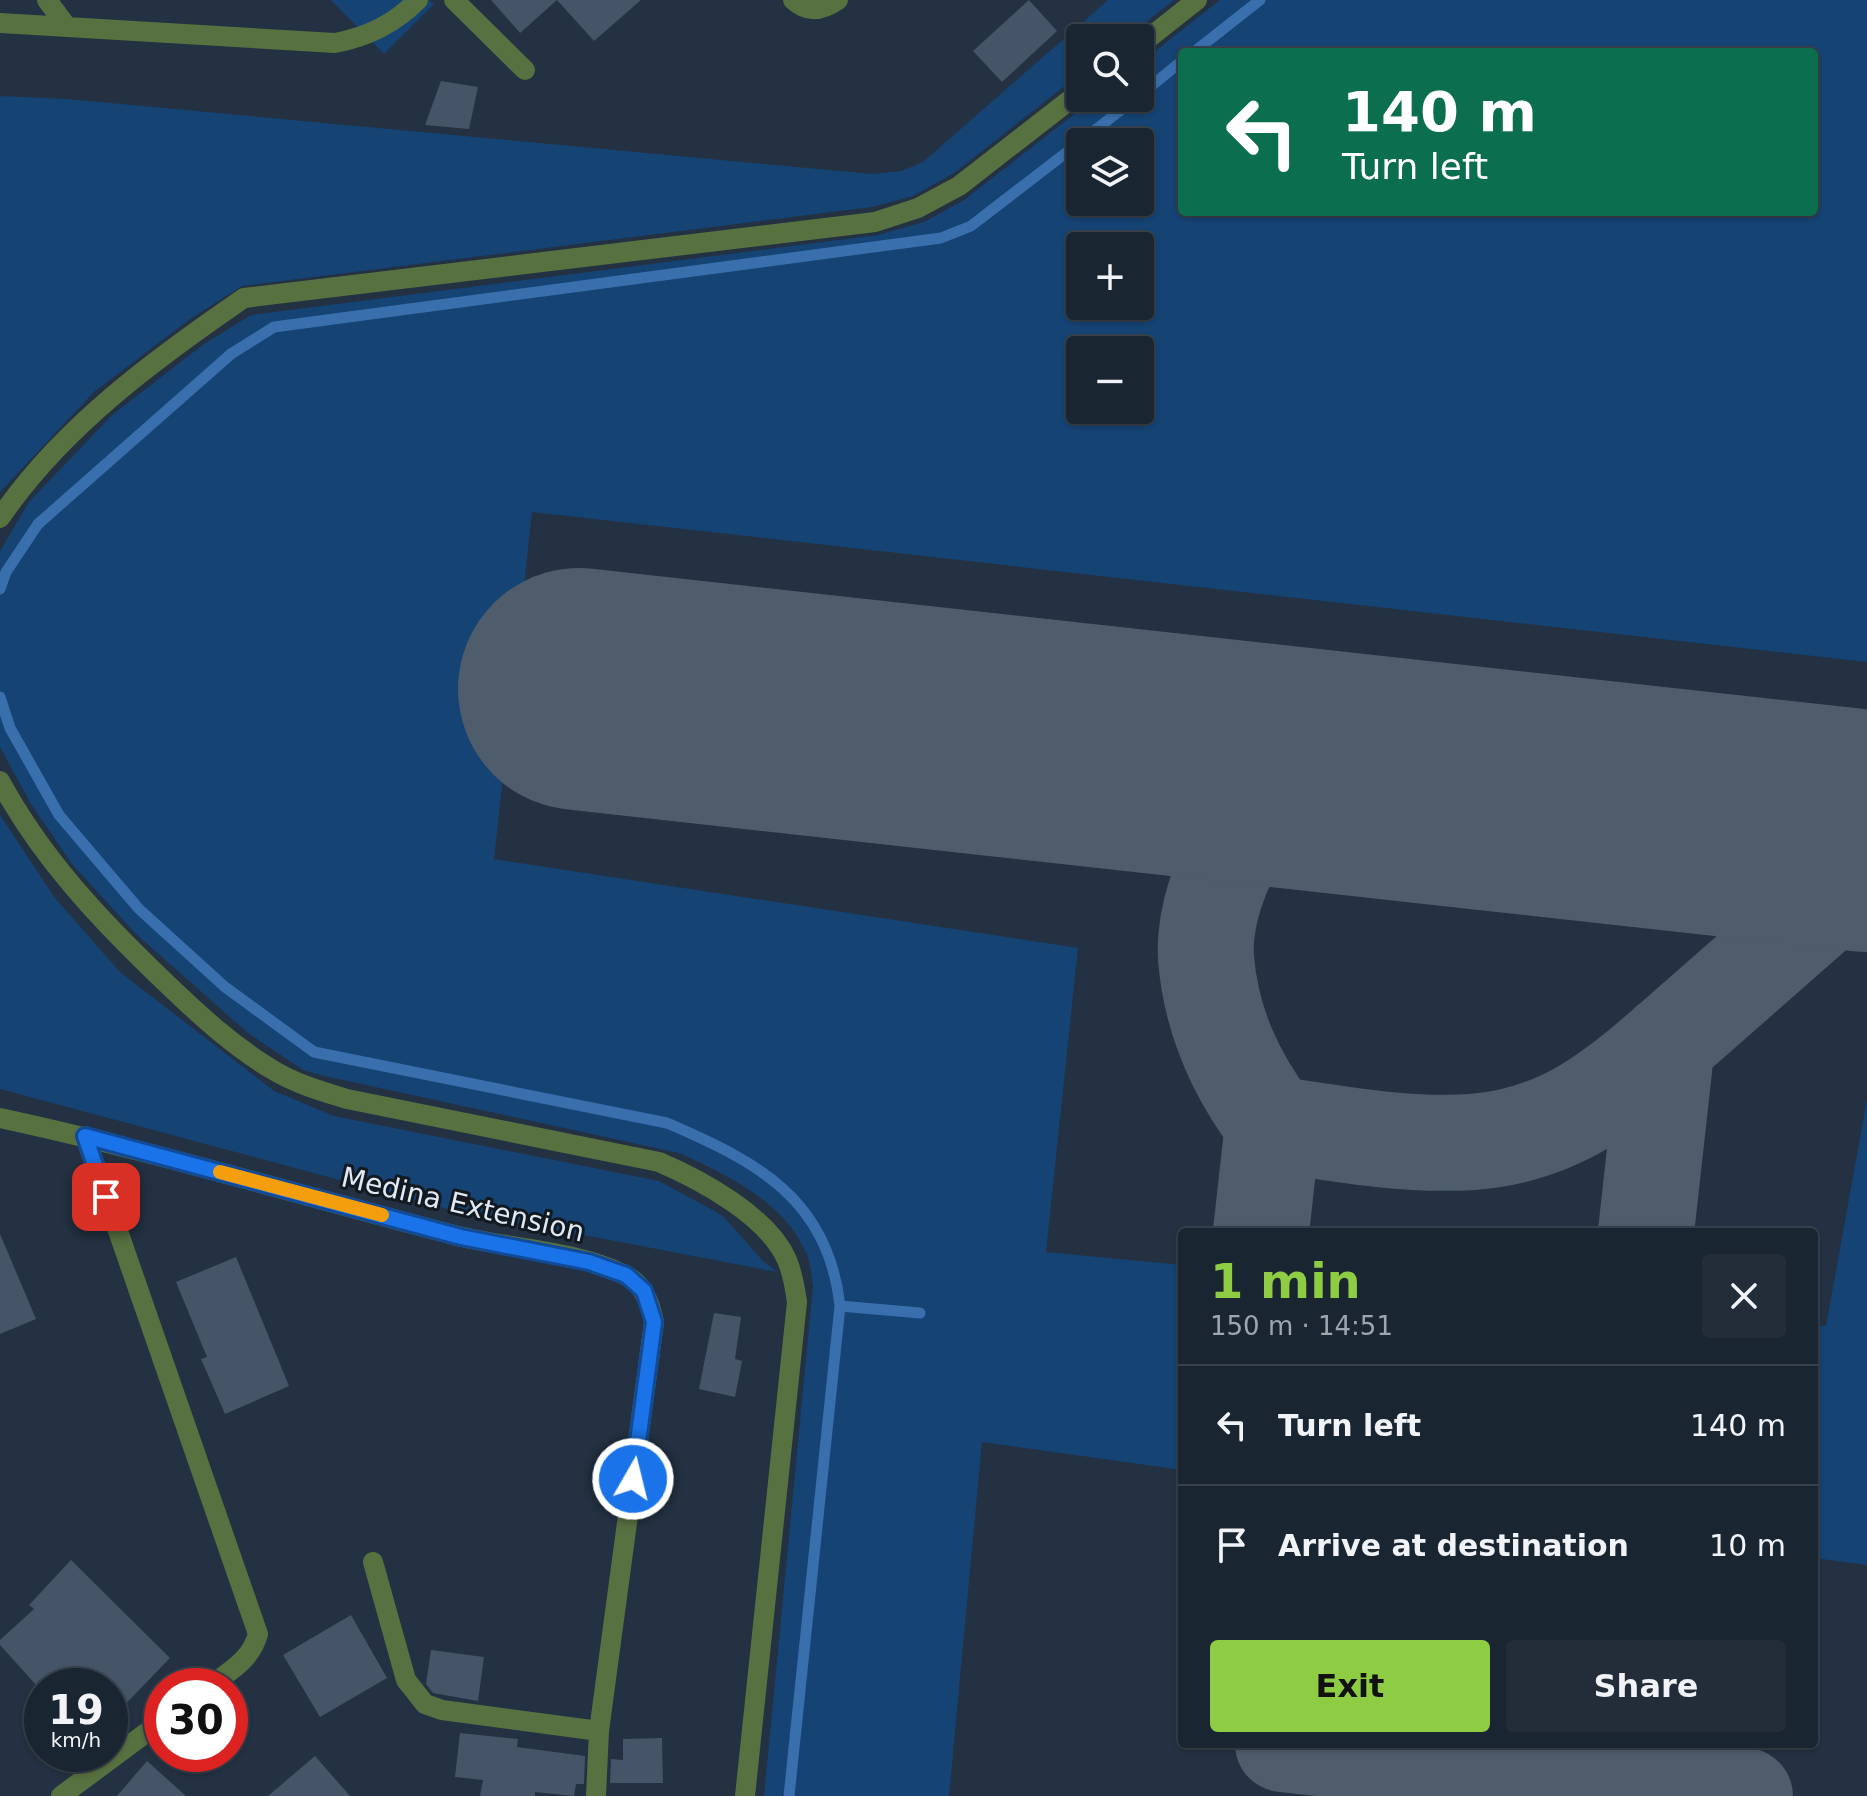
<!DOCTYPE html>
<meta charset="utf-8">
<style>
body{margin:0;font-family:"DejaVu Sans",sans-serif;background:#232d3a;color:#f1f3f6;height:100vh;display:flex;flex-direction:column;font-size:30px;white-space:nowrap}
*{box-sizing:border-box;margin:0}
p{font-size:26px;color:#9fa5ac}
.icon{flex:none;width:44px;height:44px;fill:none;stroke:currentColor;stroke-width:2;stroke-linecap:round;stroke-linejoin:round}
.map{position:relative;flex:1;overflow:hidden}
.drawer{position:absolute;left:1178px;top:1228px;width:640px;height:520px;display:flex;flex-direction:column;background:#1a2532;border-radius:8px;box-shadow:0 2px 6px #0004,0 0 0 2px #38424d}
.drawer>*{flex:none}
.top-card{position:absolute;left:1178px;top:48px;width:640px;height:168px;border-radius:8px;box-shadow:0 2px 6px #0004,0 0 0 2px #38424d;background:#0b6e4f;color:#fff;overflow:hidden}
.tools{position:absolute;left:1066px;top:24px;display:grid;gap:16px}
.tools a{display:grid;place-items:center;width:88px;height:88px;border-radius:8px;background:#1a2532;box-shadow:0 2px 6px #0004,0 0 0 2px #38424d;font-size:40px}
.speed{position:absolute;left:24px;top:1668px;display:flex;gap:16px;font-size:40px;font-weight:700;text-align:center}
.speed>*{display:grid;place-content:center;width:104px;height:104px;border-radius:50%;background:#1a2532;box-shadow:0 2px 6px #0004,0 0 0 2px #38424d;line-height:1}
.speed small{font-size:20px;font-weight:400}
.speed .limit{border:12px solid #d22;background:#fff;color:#111}
.pin{position:absolute;display:grid;place-items:center;width:68px;height:68px;color:#fff;margin:-34px;border-radius:16px;box-shadow:0 4px 12px #0006}
.me{position:absolute;width:88px;margin:-44px;rotate:8deg;stroke-linejoin:round;filter:drop-shadow(0 0 6px #0008)}
.turn{display:flex;align-items:center;gap:28px;height:168px;padding:0 32px;font-size:36px}
.turn .icon{width:104px;height:104px;stroke-width:2.5}
.turn b{display:block;font-size:56px;line-height:68px}
.round{display:grid;place-items:center;flex:none;width:84px;height:84px;border-radius:8px;background:#232d3a}
.head{display:flex;align-items:center;justify-content:space-between;height:136px;padding:0 32px}
h1{font-size:48px;font-weight:600;line-height:60px;color:#8ecd43}
.cta{display:flex;gap:16px;margin-top:auto;padding:16px 32px}
.cta a{flex:1;height:92px;border-radius:8px;background:#8ecd43;color:#111;font-size:32px;font-weight:600;line-height:92px;text-align:center}
.cta a+a{background:#232d3a;color:#f1f3f6}
ul{padding:0;list-style:none}
li{display:flex;align-items:center;gap:24px;height:120px;padding:0 32px;border-top:2px solid #38424d}
li div{flex:1}
li b{display:block;font-size:30px}
li em{font-style:normal}
.map>svg:first-child{display:block}
.green{fill:#154374;fill-rule:evenodd}
.lines{fill:none;stroke-linecap:round;stroke-linejoin:round}
.stream{stroke:#386fac;stroke-width:11}
.taxiway{stroke:#4e5c6b;stroke-width:96}
.runway{stroke:#4e5c6b;stroke-width:242}
.building{fill:#455567}
.minor{stroke:#587140;stroke-width:20}
.route-casing{stroke:#114b97;stroke-width:20}
.route{stroke:#1a73e8;stroke-width:14}
.slow{stroke:#f59e0b;stroke-width:14}
.labels{text-anchor:middle;stroke-width:6;stroke-linejoin:round;paint-order:stroke}
.street-label{font-size:28px;fill:#e0eaf5;stroke:#121920}
</style>
<div class="map">
<svg width="1867" height="1796" viewBox="0 0 1867 1796">
<rect width="100%" height="100%" fill="#233142"/>
<!-- green -->
<path class="green" d="M331,0H429L434,4L384,54Z
M1108,0H1174L1126,38H1080V74L954,173L913,196L872,207L242,286L190,319L94,392L0,492V96L67,99L872,174L901,171L923,162Z
M1220,0H1867V662L532,512L494,859L1078,948L1046,1252L1182,1265V1470L982,1442L949,1796H764L813,1286C811,1276 811,1264 807,1255C786,1203 728,1175 679,1153L320,1075L303,1070L248,1033L136,934L72,864L31,804L0,747V551L29,502L112,415L204,344L251,315L878,235L924,222L964,200L1095,98H1140V63ZM1814,52V212H1182V52ZM1140,142V202H1080V142ZM1140,246V306H1080V246ZM1140,350V410H1080V350Z
M0,815L55,898L120,972L274,1091L334,1116L659,1181L722,1215L763,1261L777,1272L448,1209L0,1089Z
M1867,1099V1565L1814,1558V1326H1826Z"/>
<g class="lines">
<!-- stream -->
<path class="stream" d="M1194,52L1260,0
M1140,95L1182,61
M1080,142L1136,98
M0,589L6,572L38,524L231,354L274,327L941,238L971,226L1080,142
M0,697L10,728L59,815L139,909L225,987L314,1052L667,1123C758,1162 828,1199 840,1306L789,1796
M840,1306L920,1313"/>
<!-- taxiway -->
<path class="taxiway" d="M1689,811C1662,800 1632,791 1606,775C1562,748 1529,723 1475,717C1430,713 1385,720 1344,738C1271,769 1201,878 1206,958C1211,1021 1235,1074 1273,1124C1338,1134 1407,1146 1472,1142C1570,1135 1626,1079 1695,1019C1736,983 1777,947 1818,911L1851,887L1867,879
M1261,1232L1273,1124
M1646,1232L1667,1043
M1283,1744L1745,1796"/>
<!-- runway -->
<path class="runway" d="M579,689L1867,831"/>
</g>
<!-- building -->
<path class="building" d="M491,0H641L594,41L557,0L520,33Z
M1029,0L1057,31L1002,82L973,51Z
M441,81L478,87L469,129L425,125Z
M0,1234L36,1319L0,1334Z
M236,1257L289,1386L225,1414L201,1359L207,1357L176,1282Z
M714,1313L741,1317L735,1359L742,1361L735,1397L699,1389Z
M71,1560L170,1658L110,1720V1686H37L0,1645V1640L34,1609L29,1605Z
M351,1615L387,1678L320,1717L283,1655Z
M431,1650L484,1657L478,1701L433,1693L426,1684Z
M460,1733L518,1739L517,1747L585,1756L584,1784H576L574,1796L535,1792V1796H480L483,1780L455,1777Z
M662,1738L663,1783H610L611,1759L623,1760V1739Z
M315,1756L350,1796H268Z
M147,1761L186,1796H117Z"/>
<g class="lines">
<!-- minor -->
<path class="minor" d="M47,0L67,27
M454,0L525,70
M793,0C808,14 822,11 838,0
M0,23L335,43C368,37 394,24 418,0
M1140,45L1197,0
M0,518C61,428 155,359 244,298L875,222L918,208L959,186L1080,92
M0,781C42,859 102,922 165,982C198,1014 234,1047 273,1070C296,1084 321,1091 347,1099L659,1162C701,1180 768,1216 787,1260C793,1274 795,1288 797,1302L745,1796
M0,1118C154,1151 305,1197 458,1236C512,1249 572,1250 623,1274C643,1283 650,1302 654,1322L599,1731L596,1796
M85,1136L258,1634C251,1660 230,1671 210,1686
M373,1562L406,1680L425,1704L442,1710L599,1731
M61,1796L162,1721"/>
</g>
<g class="lines">
<!-- route casing -->
<g class="route-casing">
<path id="route" d="M106,1197L85,1136L461,1237L589,1262L626,1275L644,1291L654,1322L633,1479"/>
</g>
<!-- route -->
<use href="#route" class="route"/>
<!-- slow -->
<path class="slow" d="M220,1172L382,1215"/>
</g>
<g class="labels">
<!-- street labels -->
<g class="street-label">
<text transform="translate(463 1204) rotate(13)" y="10">Medina Extension</text>
</g>
</g>
</svg>
<div class="tools">
<a><svg class="icon" aria-label="search" viewBox="0 0 24 24"><circle cx="10" cy="10" r="6"/><path d="M15 15l6 6"/></svg></a>
<a><svg class="icon" aria-label="layers" viewBox="0 0 24 24"><path d="M12 4l9 5-9 5-9-5zM3 14l9 5 9-5"/></svg></a>
<a>+</a>
<a>−</a>
</div>
<div class="speed"><div>19<small>km/h</small></div><div class="limit">30</div></div>
<div class="pin" style="left:106px;top:1197px;background:#d93025"><svg class="icon" aria-label="arrive" viewBox="0 0 24 24"><path d="M6 21V4h12l-3 4 3 4H6"/></svg></div>
<svg class="me" style="left:633px;top:1479px" viewBox="-20 -20 40 40"><circle r="17" fill="#1a73e8" stroke="#fff" stroke-width="3"/><path d="M0-11L8 9 0 5-8 9z" fill="#fff"/></svg>
<div class="top-card">
<div class="turn"><svg class="icon" aria-label="left" viewBox="0 0 24 24"><path d="M17 20v-9H6M10 6l-5 5 5 5"/></svg><div><b>140 m</b>Turn left</div></div>
</div>
<section class="drawer">
<div class="head"><div><h1>1 min</h1><p>150 m · 14:51</p></div><a class="round"><svg class="icon" aria-label="close" viewBox="0 0 24 24"><path d="M6 6l12 12M18 6L6 18"/></svg></a></div>
<ul>
<li><svg class="icon" aria-label="left" viewBox="0 0 24 24"><path d="M17 20v-9H6M10 6l-5 5 5 5"/></svg><div><b>Turn left</b></div><em>140 m</em></li>
<li><svg class="icon" aria-label="arrive" viewBox="0 0 24 24"><path d="M6 21V4h12l-3 4 3 4H6"/></svg><div><b>Arrive at destination</b></div><em>10 m</em></li>
</ul>
<div class="cta"><a>Exit</a><a>Share</a></div>
</section>
</div>
